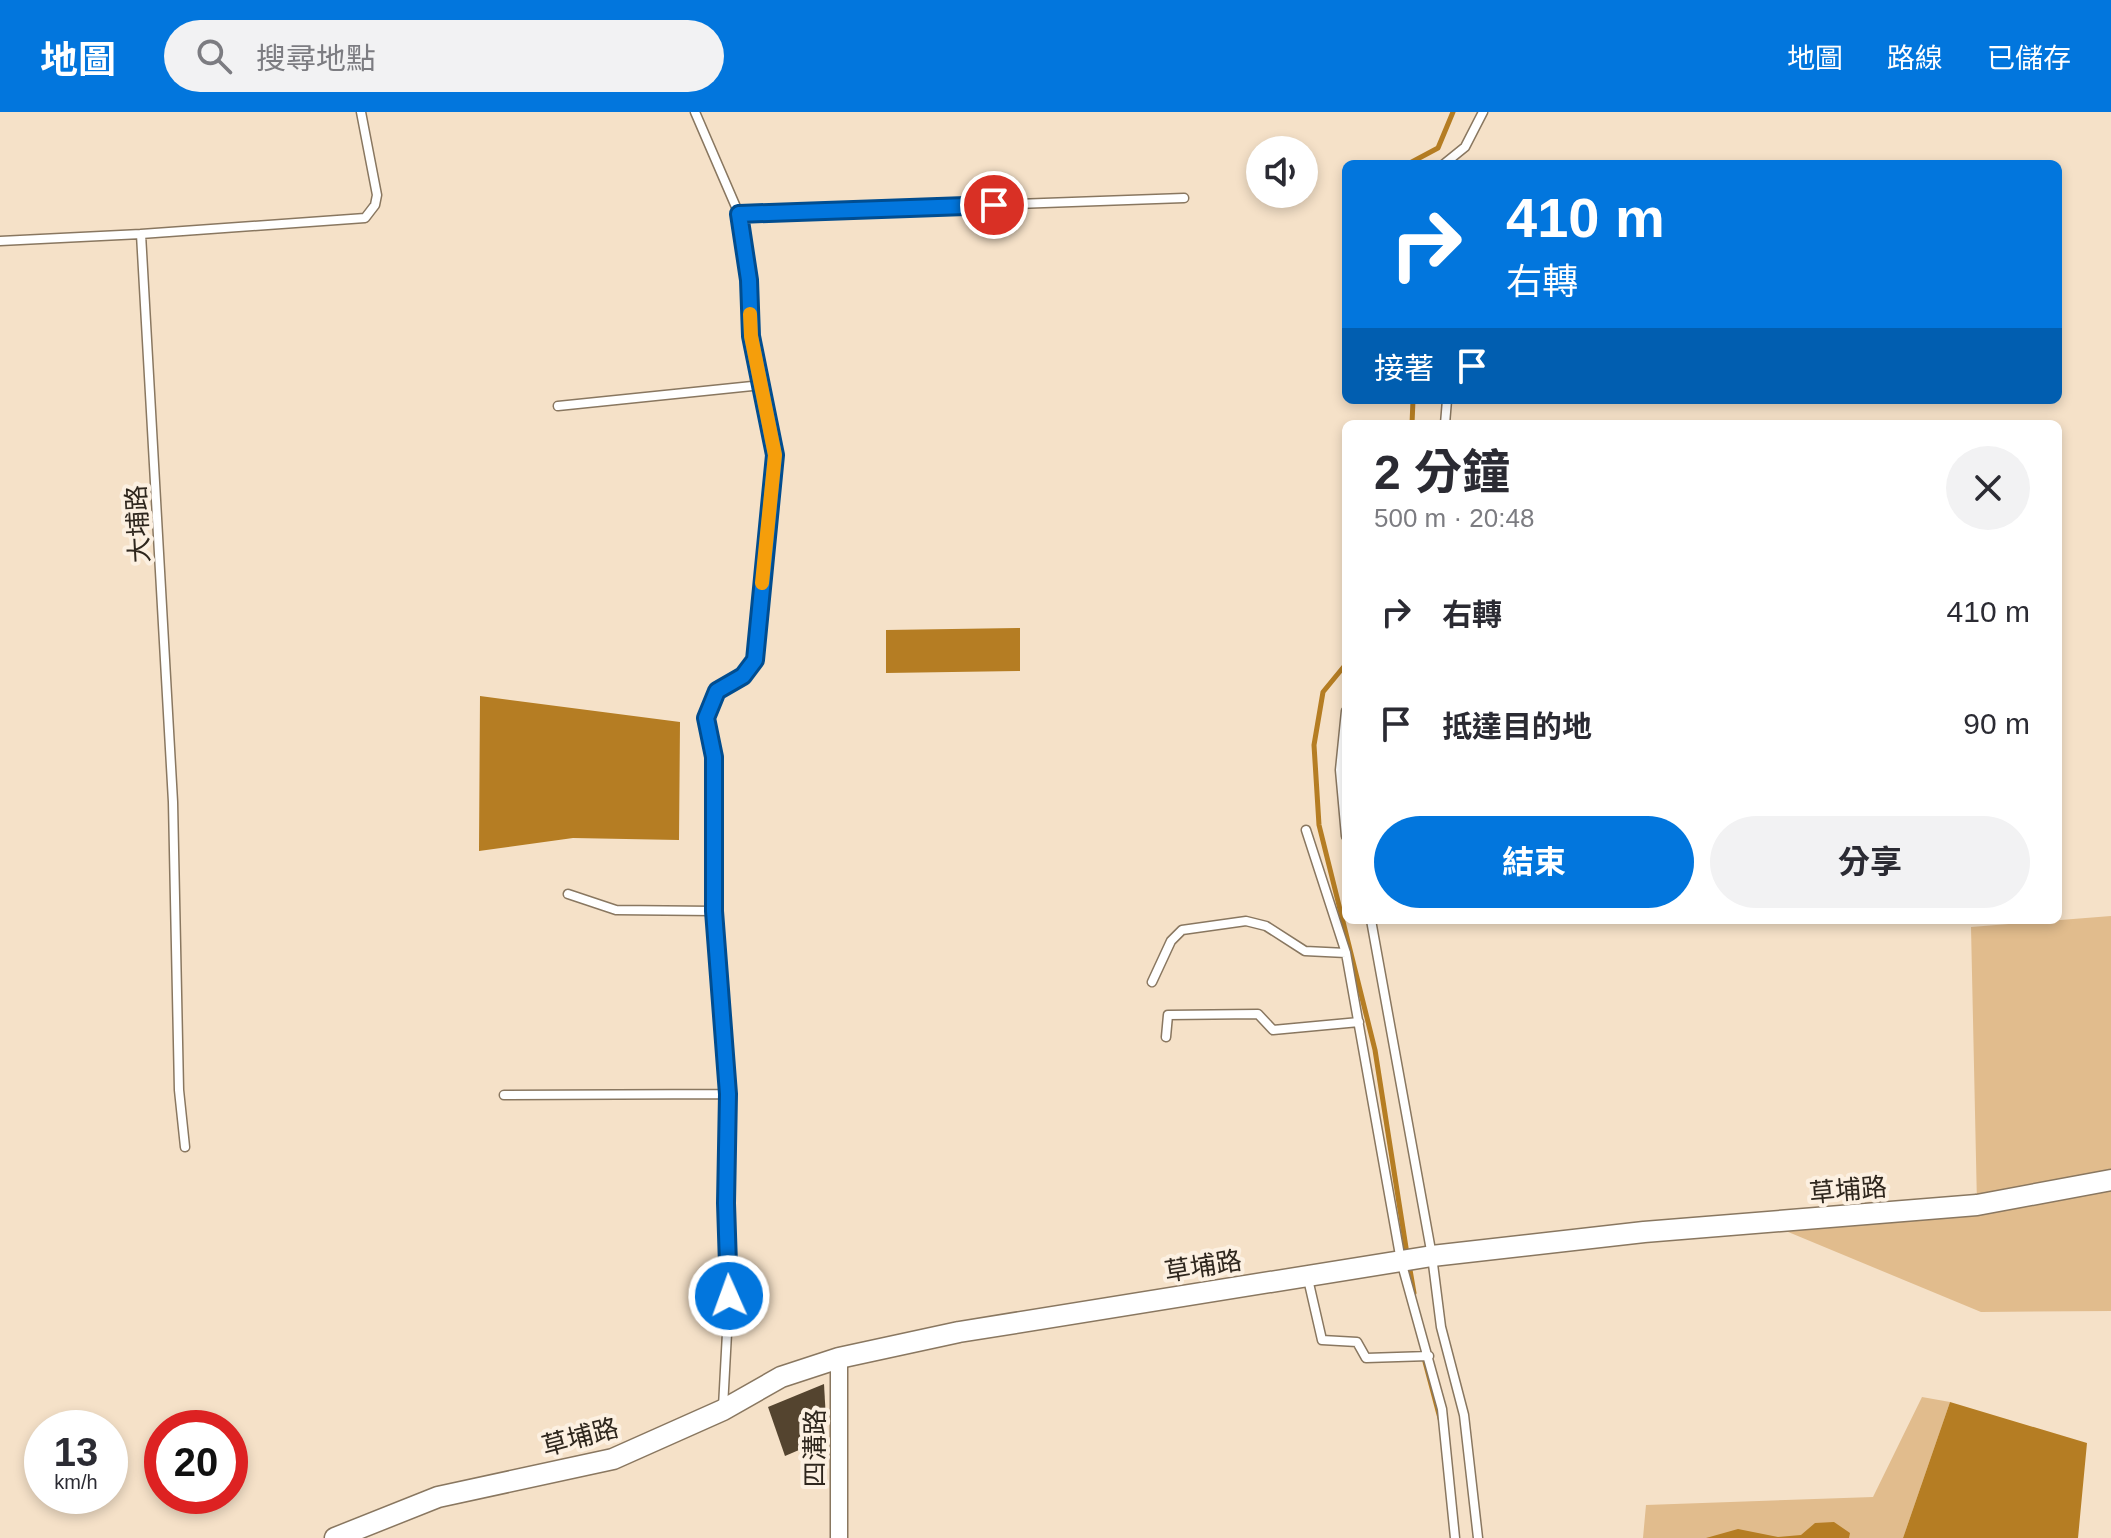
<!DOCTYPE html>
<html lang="zh-TW">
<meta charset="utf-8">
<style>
body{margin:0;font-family:Arial,"Noto Sans TC",sans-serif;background:#f2f2f3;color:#2b2b33;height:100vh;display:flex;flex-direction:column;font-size:30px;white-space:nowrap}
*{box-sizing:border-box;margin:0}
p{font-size:26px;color:#7c7c81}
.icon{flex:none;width:44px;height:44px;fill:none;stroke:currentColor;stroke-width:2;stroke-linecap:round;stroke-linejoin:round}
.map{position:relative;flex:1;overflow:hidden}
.sheet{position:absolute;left:1342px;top:308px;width:720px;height:504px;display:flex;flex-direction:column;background:#fff;border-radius:12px;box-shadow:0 4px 12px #0003}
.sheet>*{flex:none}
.guide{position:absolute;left:1342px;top:48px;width:720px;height:244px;border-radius:12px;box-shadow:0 4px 12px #0003;background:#0276dd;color:#fff;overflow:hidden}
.buttons{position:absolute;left:1246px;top:24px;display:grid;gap:16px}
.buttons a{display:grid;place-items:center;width:72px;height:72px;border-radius:50%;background:#fff;box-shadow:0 4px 12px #0003;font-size:40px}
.speed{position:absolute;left:24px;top:1298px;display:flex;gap:16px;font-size:40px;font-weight:700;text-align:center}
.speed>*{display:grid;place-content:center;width:104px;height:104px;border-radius:50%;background:#fff;box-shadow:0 4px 12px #0003;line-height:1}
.speed small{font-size:20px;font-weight:400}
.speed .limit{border:12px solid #d22;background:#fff;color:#111}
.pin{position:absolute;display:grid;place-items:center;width:68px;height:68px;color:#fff;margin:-34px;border:4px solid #fff;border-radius:50%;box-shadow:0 2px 8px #0007}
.me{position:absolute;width:88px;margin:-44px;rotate:358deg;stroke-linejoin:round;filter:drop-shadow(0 0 6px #0008)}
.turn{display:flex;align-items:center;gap:28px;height:168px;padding:0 32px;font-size:36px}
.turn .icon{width:104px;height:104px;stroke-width:2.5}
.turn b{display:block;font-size:56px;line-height:68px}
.then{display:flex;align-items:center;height:76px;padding:0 32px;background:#0003;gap:16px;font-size:30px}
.round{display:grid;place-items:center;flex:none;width:84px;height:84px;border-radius:42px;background:#f2f2f3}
.overview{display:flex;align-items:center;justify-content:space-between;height:136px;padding:0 32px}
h1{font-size:48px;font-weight:700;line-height:60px}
.button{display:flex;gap:16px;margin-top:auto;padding:16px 32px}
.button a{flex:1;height:92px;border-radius:48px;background:#0276dd;color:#fff;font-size:32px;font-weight:700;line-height:92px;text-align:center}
.button a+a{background:#f2f2f3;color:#2b2b33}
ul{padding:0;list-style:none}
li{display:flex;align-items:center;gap:24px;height:112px;padding:0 32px}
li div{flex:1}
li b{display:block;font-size:30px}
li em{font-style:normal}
header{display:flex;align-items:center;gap:48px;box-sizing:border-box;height:112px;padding:0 40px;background:#0276dd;color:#fff}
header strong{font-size:38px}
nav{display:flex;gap:44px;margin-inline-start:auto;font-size:28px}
.search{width:560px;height:72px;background:#f2f2f3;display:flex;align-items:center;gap:20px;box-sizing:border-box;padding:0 28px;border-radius:44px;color:#7c7c81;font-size:30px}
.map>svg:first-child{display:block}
.green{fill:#e1bc8d}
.water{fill:#b57d23}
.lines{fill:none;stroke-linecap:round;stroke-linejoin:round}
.stream{stroke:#b57d23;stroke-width:5}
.building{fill:#54442f}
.service-casing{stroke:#897760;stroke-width:11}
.minor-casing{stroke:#897760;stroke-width:19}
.tertiary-casing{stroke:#897760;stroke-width:23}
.service{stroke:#fff;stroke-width:8}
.minor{stroke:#fff;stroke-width:16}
.tertiary{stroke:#fff;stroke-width:20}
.route-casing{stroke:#014d90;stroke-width:20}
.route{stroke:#0276dd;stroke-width:14}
.slow{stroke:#f59e0b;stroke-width:14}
.labels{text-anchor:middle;stroke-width:8;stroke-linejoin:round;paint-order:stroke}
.street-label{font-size:26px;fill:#2e261d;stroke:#fcf0e1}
</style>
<header>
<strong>地圖</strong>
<div class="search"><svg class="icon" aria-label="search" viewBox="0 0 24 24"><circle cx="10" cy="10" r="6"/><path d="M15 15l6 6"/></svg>搜尋地點</div>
<nav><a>地圖</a><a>路線</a><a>已儲存</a></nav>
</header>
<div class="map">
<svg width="2111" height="1426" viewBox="0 0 2111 1426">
<rect width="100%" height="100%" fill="#f5e1c8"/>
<!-- green -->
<path class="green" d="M2111,804V1199L1981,1200L1764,1110L1977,1093L1971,815Z
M1922,1285L1950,1290L1903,1426H1643L1646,1393L1873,1385Z"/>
<!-- water -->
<path class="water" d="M1020,516V559L886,561V518Z
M480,584L680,610L679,728L573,726L479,739Z
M1950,1290L2087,1331L2078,1426H1903Z
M1834,1410L1850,1421L1849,1426H1706L1738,1417L1778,1425L1801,1423L1815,1411Z"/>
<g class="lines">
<!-- stream -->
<path class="stream" d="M1408,52L1438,36L1453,0
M1412,312L1413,288
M1346,552L1323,580L1314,633L1319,713L1375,938L1407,1142
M1409,1152L1414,1181
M1424,1246L1441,1310"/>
</g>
<!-- building -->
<path class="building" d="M824,1272L827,1326L785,1344L768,1295Z"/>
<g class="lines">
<!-- service casing -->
<g class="service-casing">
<path id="service" d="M695,0L739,102L749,168L751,224L775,343L755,548L743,564L717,579L706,606L714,645V799L728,982L729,1184L723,1295
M1444,52L1465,35L1483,0
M739,102L1184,86
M0,129L141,122
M558,294L762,273
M1445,312L1447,288
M1346,599L1340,658L1346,724
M1306,718L1346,841L1401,1149L1442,1297L1455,1426
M568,782L616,798L714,799
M1371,808L1432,1144L1441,1215L1464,1303L1478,1426
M1152,870L1171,829L1182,818L1246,809L1266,814L1305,839L1346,841
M1166,925L1168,903L1258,902L1273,918L1359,910
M504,983L728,982
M185,1035L179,978L173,690L141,122L365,106L375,93L377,83L361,0
M1308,1167L1322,1228L1357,1230L1366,1246L1429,1244"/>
</g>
<!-- minor casing -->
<g class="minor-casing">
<path id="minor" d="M839,1426V1246"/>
</g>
<!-- tertiary casing -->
<g class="tertiary-casing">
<path id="tertiary" d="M335,1426L438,1385L613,1347L723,1298L781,1265L839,1246L959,1220L1432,1144L1644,1120L1977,1093L2111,1068"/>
</g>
<!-- service -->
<use href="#service" class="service"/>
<!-- minor -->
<use href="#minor" class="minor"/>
<!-- tertiary -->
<use href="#tertiary" class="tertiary"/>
</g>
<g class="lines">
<!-- route casing -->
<g class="route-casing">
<path id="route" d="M729,1184L726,1091L728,982L714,799V645L706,606L717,579L743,564L755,548L775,343L751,224L749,168L739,102L994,93"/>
</g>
<!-- route -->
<use href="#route" class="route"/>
<!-- slow -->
<path class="slow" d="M750,202L751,224L775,343L762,471"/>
</g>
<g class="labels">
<!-- street labels -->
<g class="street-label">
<text transform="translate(138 412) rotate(-93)" y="9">大埔路</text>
<text transform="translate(1848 1078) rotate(-5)" y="9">草埔路</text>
<text transform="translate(1203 1154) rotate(-9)" y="9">草埔路</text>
<text transform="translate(580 1325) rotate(-15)" y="9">草埔路</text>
<text transform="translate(815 1336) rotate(-90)" y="9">四溝路</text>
</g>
</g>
</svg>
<div class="buttons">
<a><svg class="icon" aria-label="sound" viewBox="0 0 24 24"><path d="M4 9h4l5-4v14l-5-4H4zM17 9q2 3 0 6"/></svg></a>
</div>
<div class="speed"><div>13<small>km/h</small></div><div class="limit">20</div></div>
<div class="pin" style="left:994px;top:93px;background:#d93025"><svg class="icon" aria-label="arrive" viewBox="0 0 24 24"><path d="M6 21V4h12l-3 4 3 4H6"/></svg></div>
<svg class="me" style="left:729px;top:1184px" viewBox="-20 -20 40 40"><circle r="17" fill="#0276dd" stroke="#fff" stroke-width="3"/><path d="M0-11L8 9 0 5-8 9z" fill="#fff"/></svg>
<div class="guide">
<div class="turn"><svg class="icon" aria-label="right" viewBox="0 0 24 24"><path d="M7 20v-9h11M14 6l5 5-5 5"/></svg><div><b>410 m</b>右轉</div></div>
<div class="then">接著<svg class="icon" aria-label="arrive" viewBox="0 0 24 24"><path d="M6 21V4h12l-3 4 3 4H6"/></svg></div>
</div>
<section class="sheet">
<div class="overview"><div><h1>2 分鐘</h1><p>500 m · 20:48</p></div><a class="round"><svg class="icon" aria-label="close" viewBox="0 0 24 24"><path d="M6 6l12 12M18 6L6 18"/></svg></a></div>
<ul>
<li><svg class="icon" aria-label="right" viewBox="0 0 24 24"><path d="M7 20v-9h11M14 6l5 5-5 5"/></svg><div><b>右轉</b></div><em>410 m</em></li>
<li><svg class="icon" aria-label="arrive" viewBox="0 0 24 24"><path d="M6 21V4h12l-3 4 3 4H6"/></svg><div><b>抵達目的地</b></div><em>90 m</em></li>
</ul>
<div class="button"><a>結束</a><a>分享</a></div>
</section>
</div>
